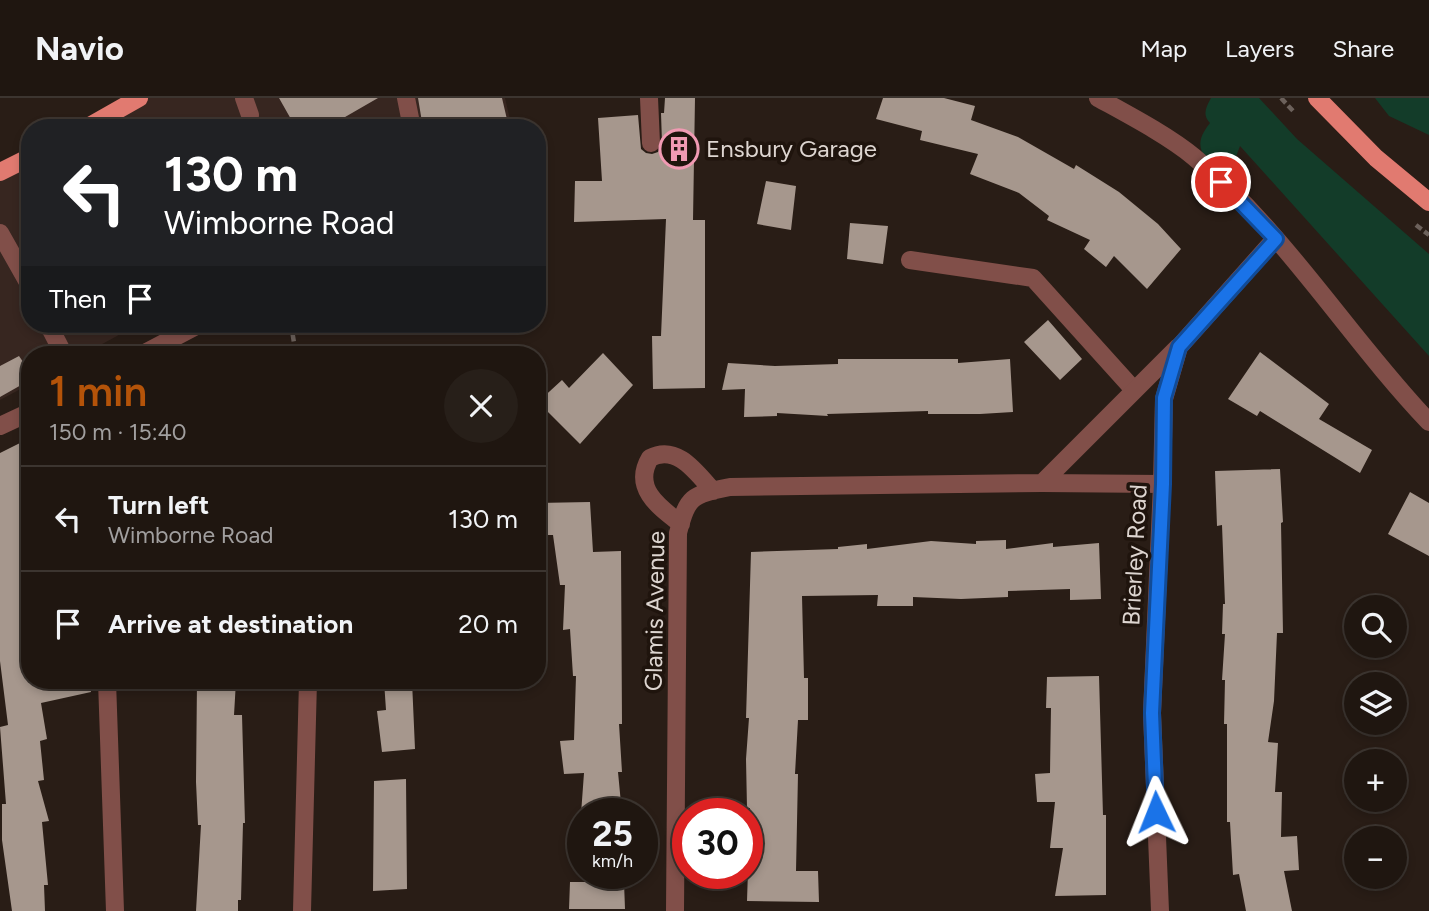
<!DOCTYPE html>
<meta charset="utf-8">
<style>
body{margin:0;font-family:Figtree,sans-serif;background:#271f19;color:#f1f3f6;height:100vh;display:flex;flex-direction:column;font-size:26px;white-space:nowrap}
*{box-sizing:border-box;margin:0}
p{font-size:23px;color:#a19f9f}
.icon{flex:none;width:38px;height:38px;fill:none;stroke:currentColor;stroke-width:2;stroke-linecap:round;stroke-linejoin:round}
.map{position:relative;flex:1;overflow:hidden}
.sheet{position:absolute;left:21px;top:248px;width:525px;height:343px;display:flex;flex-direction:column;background:#1f1610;border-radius:28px;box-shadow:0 4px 10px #0003,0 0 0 2px #3c3530}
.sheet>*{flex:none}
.guide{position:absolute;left:21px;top:21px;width:525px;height:214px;border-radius:28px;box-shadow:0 4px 10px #0003,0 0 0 2px #3c3530;background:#202124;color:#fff;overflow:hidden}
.controls{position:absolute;left:1344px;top:497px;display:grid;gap:14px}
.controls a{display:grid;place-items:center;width:63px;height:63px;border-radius:50%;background:#1f1610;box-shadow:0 4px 10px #0003,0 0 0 2px #3c3530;font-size:35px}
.speed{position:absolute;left:567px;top:700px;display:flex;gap:14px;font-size:35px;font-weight:700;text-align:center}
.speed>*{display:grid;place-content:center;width:91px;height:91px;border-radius:50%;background:#1f1610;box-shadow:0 4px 10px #0003,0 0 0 2px #3c3530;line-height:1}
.speed small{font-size:18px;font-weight:400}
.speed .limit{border:10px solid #d22;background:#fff;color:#111}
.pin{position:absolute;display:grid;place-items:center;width:60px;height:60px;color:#fff;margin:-30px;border:4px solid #fff;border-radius:50%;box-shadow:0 2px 7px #0007}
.me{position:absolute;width:77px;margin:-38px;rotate:358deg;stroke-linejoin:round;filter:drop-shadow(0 0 5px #0008)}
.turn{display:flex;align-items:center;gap:24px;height:147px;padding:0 28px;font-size:32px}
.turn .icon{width:91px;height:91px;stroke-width:2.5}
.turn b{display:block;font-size:49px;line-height:60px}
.then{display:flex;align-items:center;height:66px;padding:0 28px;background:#0003;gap:14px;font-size:26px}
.round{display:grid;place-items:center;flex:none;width:74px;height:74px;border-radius:37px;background:#271f19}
.head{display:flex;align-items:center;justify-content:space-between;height:119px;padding:0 28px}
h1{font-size:42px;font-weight:600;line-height:52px;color:#b45309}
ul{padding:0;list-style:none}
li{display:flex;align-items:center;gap:21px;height:105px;padding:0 28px;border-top:2px solid #3c3530}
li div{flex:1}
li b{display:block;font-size:26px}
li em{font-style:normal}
header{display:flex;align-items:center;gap:42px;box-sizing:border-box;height:98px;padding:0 35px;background:#1f1610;border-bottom:2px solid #3c3530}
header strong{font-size:33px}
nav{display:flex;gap:38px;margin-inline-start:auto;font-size:24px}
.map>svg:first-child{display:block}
.commercial{fill:#372620}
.green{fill:#133c29}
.building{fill:#a6978d}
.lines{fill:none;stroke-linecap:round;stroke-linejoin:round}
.path{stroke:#6c615b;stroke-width:4.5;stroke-dasharray:7 3.5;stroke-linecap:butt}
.lane{stroke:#814f49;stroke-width:18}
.street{stroke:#814f49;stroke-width:18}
.primary{stroke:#e17a70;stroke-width:18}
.route-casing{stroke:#114b97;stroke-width:18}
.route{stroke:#1a73e8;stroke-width:12}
.labels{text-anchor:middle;stroke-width:7;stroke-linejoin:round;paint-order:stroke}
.poi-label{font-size:24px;fill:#ddd5d0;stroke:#1f140d;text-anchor:start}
.street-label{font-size:24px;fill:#ddd5d0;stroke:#1f140d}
</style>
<header>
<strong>Navio</strong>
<nav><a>Map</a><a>Layers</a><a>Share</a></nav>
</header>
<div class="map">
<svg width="1429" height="813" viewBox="0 0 1429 813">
<rect width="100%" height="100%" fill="#291d16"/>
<!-- commercial -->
<path class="commercial" d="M139,0H505L512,30H370L368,24L352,30H86Z
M30,59V226H139L82,257H30V286L0,302V74Z"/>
<!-- green -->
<path class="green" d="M1211,0H1259L1297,41L1429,156V258L1240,48L1231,72L1222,73C1201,59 1192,47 1210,25C1202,17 1206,9 1211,0Z
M1375,0H1429V37L1389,18Z"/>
<!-- building -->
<path class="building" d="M279,0H378L326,30H296Z
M418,0H502L509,30H423Z
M665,0H695L693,122H705V290L653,291L652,238H661L666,121L574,124L575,83H602L598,20L638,17L641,51L646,55L652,56L658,54L662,45L661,15H664Z
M883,0H944L975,8L971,22L1018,39L1074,71L1076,67L1119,94L1158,126L1181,151L1147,191L1114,158L1106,169L1084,151L1090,142L1047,122L1049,118L1019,95L970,76L978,56L920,42L922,33L876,21Z
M766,83L796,88L791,132L757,126Z
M850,125L888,128L883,166L847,161Z
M1048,222L1082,261L1060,282L1024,244Z
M1260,254L1329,306L1319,321L1372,352L1360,375L1260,313L1257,318L1228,301Z
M603,255L633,287L580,346L538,304L562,282L569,290Z
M19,258L30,274V282L0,299V268Z
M838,261H958V265L1010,261L1013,314L980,316H928V313L827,316L828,318L777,315V318L744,319L745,291L722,292L728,265L775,268L838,266Z
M30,340V583H89L91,594L41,605L47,641L40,643L44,682L38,683L49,723L42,724L48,787H44L45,813H12L2,742V706H6L0,629L8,627L0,563V355Z
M1280,371L1283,424L1281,425L1283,535H1277L1274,603L1268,644L1278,645L1275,694H1282L1281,739L1297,738L1299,772L1284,773L1292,813H1246L1239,776L1233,777L1230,724H1227V626H1224L1225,582H1222L1225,536H1222L1223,506H1225L1222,427L1217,428L1215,373Z
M1410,394L1429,405V458L1388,436Z
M590,404L593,454L621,453L622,626H619L622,674H618L622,716H581L584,675L564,676L560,643L574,642L576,578H573L570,531L563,532L565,487H560L553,437H537V405Z
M1006,442V451L1053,445V449L1099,445L1101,501L1070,502V491L1008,493V499L961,501L913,499V508H877L878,497L802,498L804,580H808V622H798L795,676H798L796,773H818L819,804L747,803L750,710H747L746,661L749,620H746L751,454L838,451V449L867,446V451L931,443L976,446V443Z
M1099,578L1103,717H1106V797L1055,798L1063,750H1050L1055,704H1037L1035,676L1050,675L1051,610H1046L1047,579Z
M197,583H236L234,617H242L245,725H243L241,802H238V813H196L201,727H198L196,684Z
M384,583H412L415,651L382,654L377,613L386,612Z
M406,681L407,791L373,793L374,683Z
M570,784H624L625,811H569Z"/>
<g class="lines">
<!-- path -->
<path class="path" d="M1281,0L1294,14
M1416,127L1429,137
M291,226L296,257"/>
<!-- lane -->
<path class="lane" d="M406,0L412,30
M649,0L651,45
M910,162L1033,180L1134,292
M141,257L200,226
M0,328L30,314"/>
<!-- street -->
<path class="street" d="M244,0L250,17
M1098,0C1127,16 1169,38 1194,59C1285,134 1348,239 1429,324
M0,135L30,188
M48,226L64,257
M1042,385L1178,249
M681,426C659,409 632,390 650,360C677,346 696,374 713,393
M107,583L115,813
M302,813L308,583
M675,813L678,435C688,397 692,397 730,389L1042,385L1162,386
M1160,813L1152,615L1162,386L1164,301L1179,249L1275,141"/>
<!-- primary -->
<path class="primary" d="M1317,0L1376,60L1429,104
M86,30L139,0
M0,74L30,59"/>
</g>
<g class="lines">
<!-- route casing -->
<g class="route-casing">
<path id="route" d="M1156,714L1152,615L1163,386L1164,300L1179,249L1276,141L1221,84"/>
</g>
<!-- route -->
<use href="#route" class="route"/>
</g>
<!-- icons -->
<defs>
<g id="building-ring" transform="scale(2.0125)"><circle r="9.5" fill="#1f140d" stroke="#f19ab3" stroke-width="1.5"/><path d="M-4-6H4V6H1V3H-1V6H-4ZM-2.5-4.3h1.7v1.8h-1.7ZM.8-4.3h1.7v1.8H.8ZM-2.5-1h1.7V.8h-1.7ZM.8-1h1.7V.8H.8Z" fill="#f19ab3"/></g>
</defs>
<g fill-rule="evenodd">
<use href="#building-ring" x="679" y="51"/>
</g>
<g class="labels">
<!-- poi labels -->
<g class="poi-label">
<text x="706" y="59">Ensbury Garage</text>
</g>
<!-- street labels -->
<g class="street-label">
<text transform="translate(1135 457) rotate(-87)" y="8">Brierley Road</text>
<text transform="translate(655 513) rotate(-89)" y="8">Glamis Avenue</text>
</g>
</g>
</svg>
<div class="controls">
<a><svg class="icon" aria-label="search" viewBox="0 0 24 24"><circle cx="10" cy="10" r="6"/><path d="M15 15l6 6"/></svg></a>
<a><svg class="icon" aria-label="layers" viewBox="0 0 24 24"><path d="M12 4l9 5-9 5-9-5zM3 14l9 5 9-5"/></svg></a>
<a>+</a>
<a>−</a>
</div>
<div class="speed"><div>25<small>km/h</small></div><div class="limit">30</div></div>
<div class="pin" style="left:1221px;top:84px;background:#d93025"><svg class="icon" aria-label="arrive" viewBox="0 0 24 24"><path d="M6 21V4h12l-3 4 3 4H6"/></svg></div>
<svg class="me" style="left:1156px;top:714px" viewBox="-20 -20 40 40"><path d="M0-17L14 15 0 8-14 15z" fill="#1a73e8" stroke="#fff" stroke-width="4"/></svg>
<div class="guide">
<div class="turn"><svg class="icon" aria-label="left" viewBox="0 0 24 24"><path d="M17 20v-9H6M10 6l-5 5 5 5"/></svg><div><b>130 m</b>Wimborne Road</div></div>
<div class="then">Then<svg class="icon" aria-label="arrive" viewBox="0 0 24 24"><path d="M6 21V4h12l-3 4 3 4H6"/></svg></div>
</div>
<section class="sheet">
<div class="head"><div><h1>1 min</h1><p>150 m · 15:40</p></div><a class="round"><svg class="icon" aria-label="close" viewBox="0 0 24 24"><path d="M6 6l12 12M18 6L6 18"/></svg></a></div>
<ul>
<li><svg class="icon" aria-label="left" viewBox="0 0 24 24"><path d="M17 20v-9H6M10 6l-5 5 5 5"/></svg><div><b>Turn left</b><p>Wimborne Road</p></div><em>130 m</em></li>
<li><svg class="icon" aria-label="arrive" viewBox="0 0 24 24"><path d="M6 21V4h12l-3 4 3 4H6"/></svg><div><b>Arrive at destination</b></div><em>20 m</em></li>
</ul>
</section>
</div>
